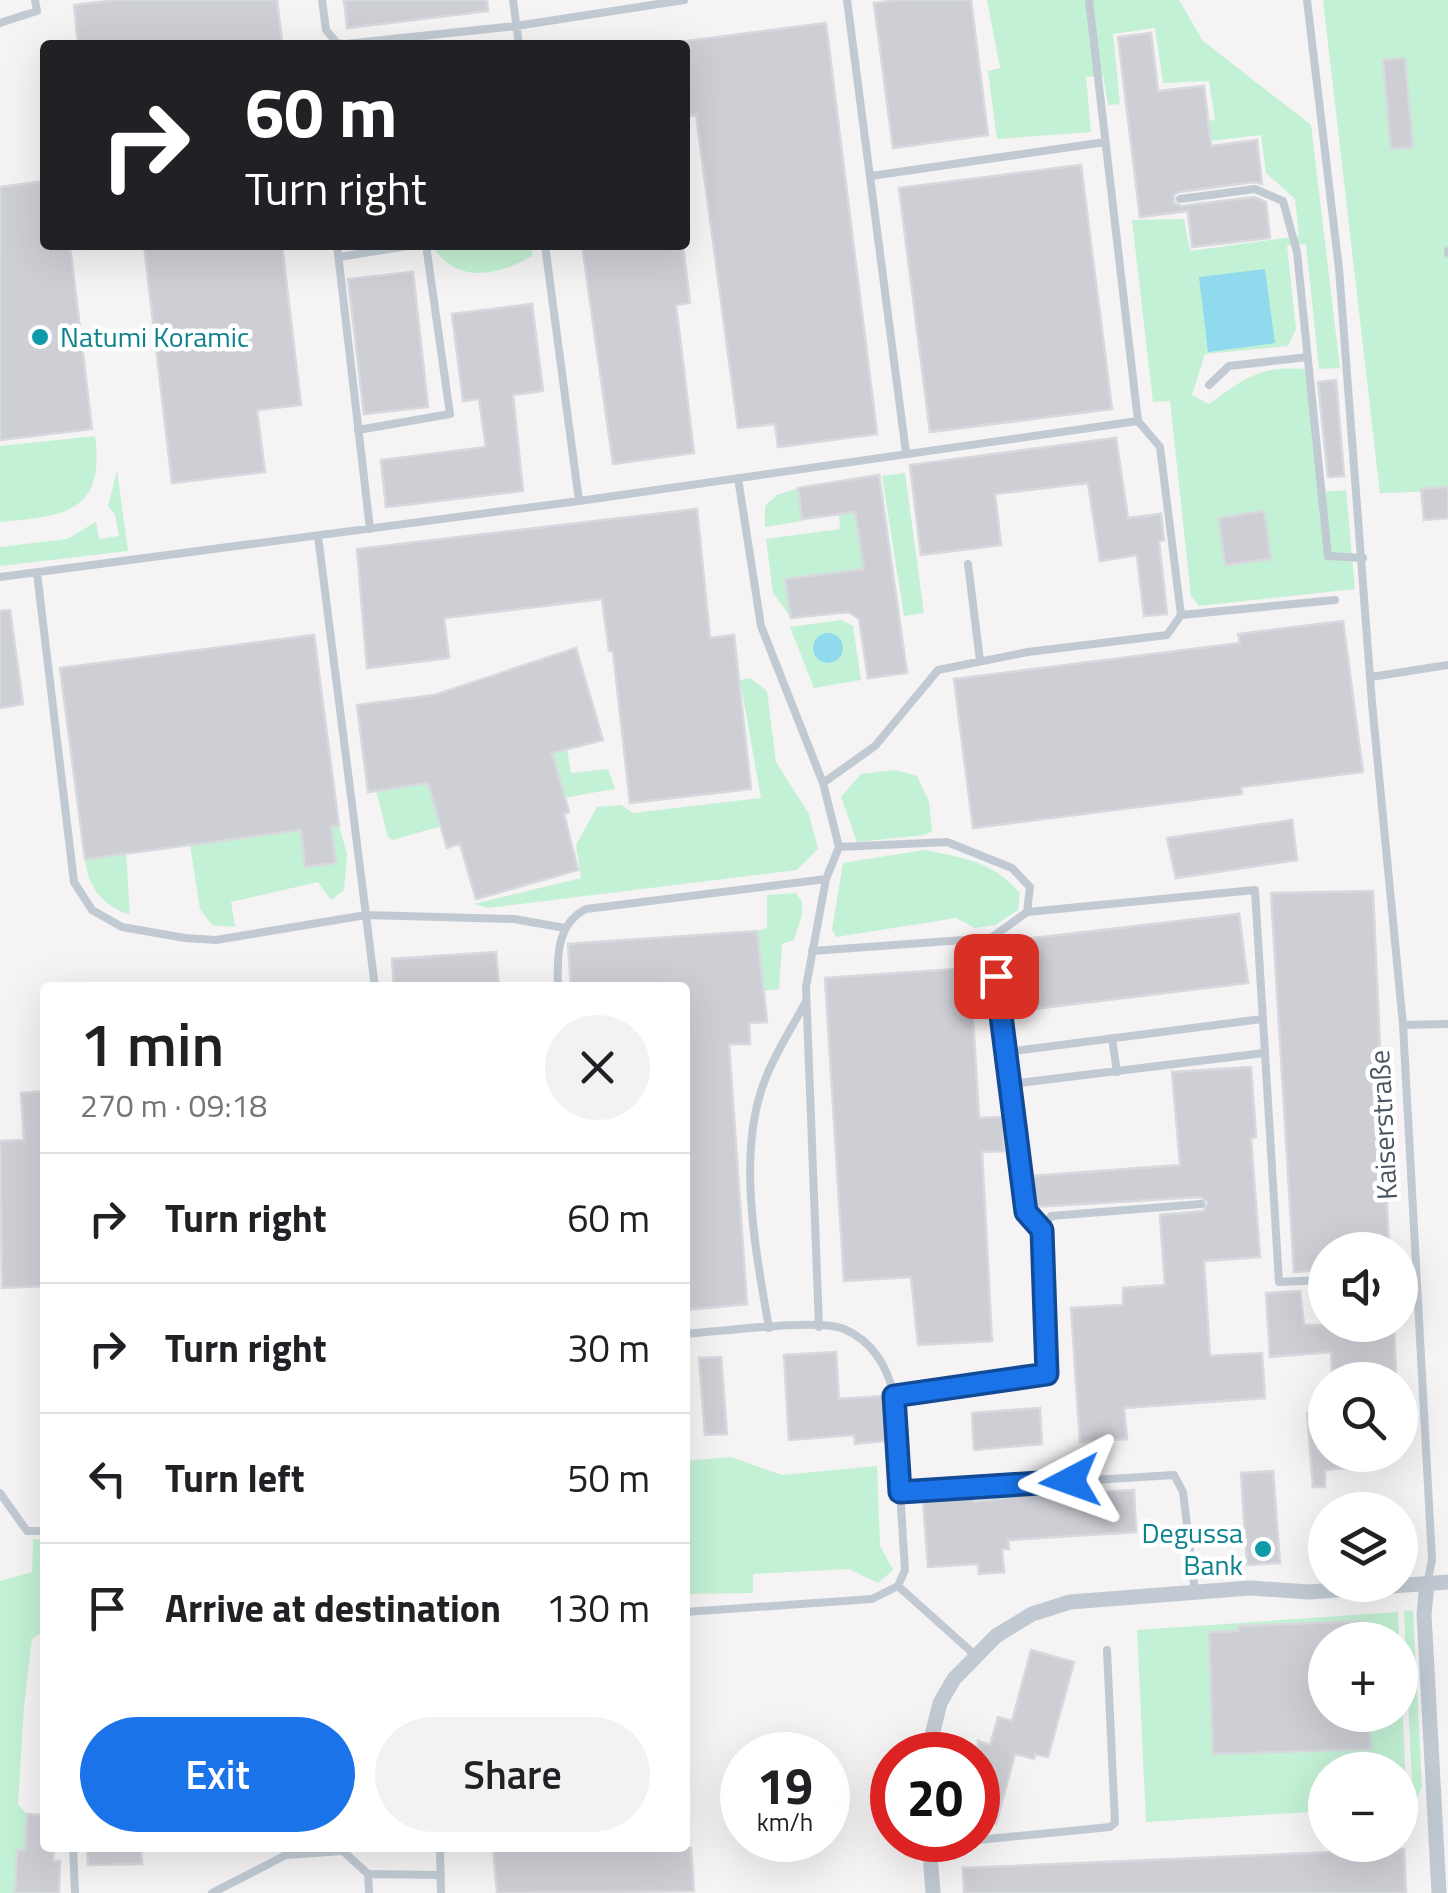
<!DOCTYPE html>
<meta charset="utf-8">
<style>
body{margin:0;font-family:"Titillium Web",sans-serif;background:#f2f2f2;color:#202124;height:100vh;display:flex;flex-direction:column;font-size:38px;white-space:nowrap}
*{box-sizing:border-box;margin:0}
p{font-size:32px;color:#757577}
.icon{flex:none;width:55px;height:55px;fill:none;stroke:currentColor;stroke-width:2;stroke-linecap:round;stroke-linejoin:round}
.map{position:relative;flex:1;overflow:hidden}
.side{position:absolute;left:40px;top:982px;width:650px;height:870px;display:flex;flex-direction:column;background:#fff;border-radius:10px;box-shadow:0 10px 40px #0002}
.side>*{flex:none}
.hud{position:absolute;left:40px;top:40px;width:650px;height:210px;border-radius:10px;box-shadow:0 10px 40px #0002;background:#202124;color:#fff;overflow:hidden}
.fabs{position:absolute;left:1308px;top:1232px;display:grid;gap:20px}
.fabs a{display:grid;place-items:center;width:110px;height:110px;border-radius:50%;background:#fff;box-shadow:0 10px 40px #0002;font-size:50px}
.speed{position:absolute;left:720px;top:1732px;display:flex;gap:20px;font-size:50px;font-weight:700;text-align:center}
.speed>*{display:grid;place-content:center;width:130px;height:130px;border-radius:50%;background:#fff;box-shadow:0 10px 40px #0002;line-height:1}
.speed small{font-size:25px;font-weight:400}
.speed .limit{border:15px solid #d22;background:#fff;color:#111}
.pin{position:absolute;display:grid;place-items:center;width:85px;height:85px;color:#fff;margin:-42px;border-radius:20px;box-shadow:0 5px 15px #0006}
.me{position:absolute;width:110px;margin:-55px;rotate:266deg;stroke-linejoin:round;filter:drop-shadow(0 0 8px #0008)}
.turn{display:flex;align-items:center;gap:35px;height:210px;padding:0 40px;font-size:45px}
.turn .icon{width:130px;height:130px;stroke-width:2.5}
.turn b{display:block;font-size:70px;line-height:85px}
.round{display:grid;place-items:center;flex:none;width:105px;height:105px;border-radius:52px;background:#f2f2f2}
.overview{display:flex;align-items:center;justify-content:space-between;height:170px;padding:0 40px}
h1{font-size:60px;font-weight:600;line-height:75px}
.primary-button{display:flex;gap:20px;margin-top:auto;padding:20px 40px}
.primary-button a{flex:1;height:115px;border-radius:60px;background:#1a73e8;color:#fff;font-size:40px;font-weight:600;line-height:115px;text-align:center}
.primary-button a+a{background:#f2f2f2;color:#202124}
ul{padding:0;list-style:none}
li{display:flex;align-items:center;gap:30px;height:130px;padding:0 40px;border-top:2px solid #e0e0e0}
li div{flex:1}
li b{display:block;font-size:38px}
li em{font-style:normal}
.map>svg:first-child{display:block}
.green{fill:#c3f1d5}
.water{fill:#90daee}
.building{fill:#cdcfd5;stroke:#d7d9de;stroke-width:2.5}
.lines{fill:none;stroke-linecap:round;stroke-linejoin:round}
.lane{stroke:#c1cad2;stroke-width:8}
.street{stroke:#c1cad2;stroke-width:15}
.route-casing{stroke:#114b97;stroke-width:25}
.route{stroke:#1a73e8;stroke-width:18}
.culture-dot{fill:#0f9aa8;stroke:#fff;stroke-width:4}
.labels{text-anchor:middle;stroke-width:9;stroke-linejoin:round;paint-order:stroke}
.culture-label{font-size:28px;fill:#0d838f;stroke:#fff;text-anchor:start}
.street-label{font-size:28px;fill:#4a5661;stroke:#fff}
</style>
<div class="map">
<svg width="1448" height="1893" viewBox="0 0 1448 1893">
<rect width="100%" height="100%" fill="#f5f3f3"/>
<!-- green -->
<path class="green" d="M987,0H1179L1203,41L1311,125L1340,368L1319,369L1306,244L1287,246L1296,329L1288,346L1205,354L1192,395L1209,404C1247,377 1262,364 1310,370L1321,492L1346,490L1355,589L1199,606L1191,596L1170,401L1153,402L1132,220L1184,219L1190,251L1299,236L1295,199L1266,173L1261,135L1141,149L1137,129L1215,120L1209,81L1163,83L1155,28L1113,34L1120,104L1108,105L1103,76L1086,77L1091,132L997,139L988,71L1000,68Z
M1323,0H1448V491L1380,493Z
M432,245H532V256C497,277 455,284 432,245Z
M95,436C106,515 61,516 0,522V446Z
M117,471L128,551L0,566V547L67,539L96,522L99,539L119,536L115,514L108,506Z
M905,473L924,613L904,616L882,476Z
M798,488L802,521L765,527V506L777,495Z
M855,512L864,569L785,579L791,618L773,593L766,539L840,529L839,514Z
M841,620L853,626L861,680L814,688L790,627Z
M750,678L767,691L776,762L809,814L818,849L797,870L488,908L474,904L581,878L576,845L597,807L621,805L633,813L761,798L740,680Z
M567,749L571,773L608,769L615,789C540,801 466,818 393,840L388,837L376,791L447,780Z
M896,770L917,776L929,802L932,831L925,835L857,842L841,797L861,774Z
M331,826H339L347,854L344,890L331,900L318,882L231,902L235,927L212,925L200,909L190,845L301,831L306,867L336,863Z
M924,850C964,858 992,861 1020,893L1018,910L995,925L975,928L956,918L836,937L832,930L843,863Z
M126,854L130,915C102,905 88,888 85,859Z
M796,893L802,902V915L794,940L782,944L779,989L763,991L757,931L767,928V895Z
M731,1457L782,1475L877,1466L880,1546L893,1570L878,1583L849,1569L753,1574V1593L685,1594V1461Z
M33,1539H45V1631L32,1639L24,1706L18,1804L27,1814L25,1850L17,1851L15,1893H0V1581L32,1572Z
M1413,1610L1422,1787L1413,1807L1404,1611Z
M1398,1612L1399,1640H1325V1715H1400V1658L1407,1806H1400V1770H1325V1811L1146,1822L1137,1630Z"/>
<!-- water -->
<path class="water" d="M1265,269L1275,343L1208,352L1199,277Z
M813 648a15 15 0 1 1 30 0a15 15 0 1 1-30 0Z"/>
<!-- building -->
<path class="building" d="M117,0H277L282,42L78,45L74,5Z
M344,0H487L488,11L347,28Z
M900,0H971L988,135L893,148L874,3Z
M826,23L877,434L778,447L775,424L738,428L696,115L685,117V41Z
M1151,33L1158,91L1204,86L1211,146L1257,140L1262,184L1254,182L1179,192L1174,195V203L1181,206L1254,197L1266,202L1270,238L1192,247L1188,211L1140,217L1118,37Z
M1405,58L1413,147L1391,149L1383,60Z
M1081,165L1112,409L930,432L899,188Z
M45,181V245H70L92,429L0,440V187Z
M144,245H282L301,405L257,410L265,472L172,483Z
M582,245H683L690,303L676,305L694,453L613,464Z
M413,272L428,407L364,414L348,279Z
M532,304L543,391L513,395L523,491L386,507L381,460L486,447L479,399L463,401L452,314Z
M1336,380L1344,476L1328,477L1318,382Z
M1116,438L1128,518L1161,514L1164,540L1159,541L1167,614L1144,616L1137,555L1100,561L1088,483L995,494L1001,545L921,555L910,465Z
M879,475L907,673L868,678L859,619L849,612L791,618L785,579L864,569L855,512L802,519L798,488Z
M1448,487V518L1424,520L1421,489Z
M697,509L710,638L734,635L751,789L630,803L613,651H609L602,599L444,618L449,658L367,668L357,549Z
M1264,511L1271,559L1225,565L1219,518Z
M10,610L23,704L0,708V611Z
M1343,621L1363,772L1241,787L1242,794L973,828L954,679L1240,643L1238,634Z
M314,635L339,826H331L336,863L305,867L301,830L85,859L60,668Z
M576,648L603,740L552,753L569,812L564,814L578,870L476,899L460,844L447,848L428,783L368,792L357,705L435,695Z
M1292,820L1297,860L1176,878L1167,838Z
M1373,891L1389,1250H1325V1270L1294,1272L1271,893Z
M1239,914L1248,983L1025,1010L1017,940Z
M757,931L767,1022L749,1023L750,1044H729L747,1304L685,1310V988H571L568,944Z
M496,952L499,988H394L392,959Z
M970,968L979,1118L1003,1117L1004,1151L982,1152L992,1341L918,1345L911,1277L844,1281L825,978Z
M1251,1067L1256,1137L1251,1138L1260,1257L1204,1261L1210,1356L1262,1353L1265,1398L1124,1408L1127,1439L1080,1442L1071,1308L1123,1305V1288L1165,1285L1160,1215L1203,1211L1208,1202L1200,1197L1034,1207L1032,1176L1180,1165L1172,1072Z
M45,1091V1286L2,1288L0,1141L24,1140L21,1093Z
M1300,1291L1304,1325H1394L1396,1372L1332,1374L1331,1352L1270,1357L1266,1293Z
M836,1352L839,1399L882,1396L885,1441L855,1444L854,1435L789,1440L784,1355Z
M721,1357L727,1434L705,1435L699,1358Z
M1040,1408L1042,1444L974,1450L972,1413Z
M1325,1412V1455H1356L1357,1467L1325,1470V1487H1313L1307,1413Z
M1273,1471L1280,1563L1247,1565L1241,1473Z
M1066,1490L1067,1494L1134,1490L1136,1532L1008,1540L1009,1549H1002L1004,1572L979,1574L978,1564L928,1567L923,1500L974,1496V1502Z
M1362,1621L1363,1640H1325V1715H1369L1371,1749L1213,1754L1209,1632L1239,1631L1238,1626Z
M1031,1650L1074,1662L1048,1757L1035,1754L1034,1759L1015,1754L996,1824L978,1819V1741L990,1745L998,1717L1012,1721Z
M27,1814L45,1815V1848H54L53,1861H60L59,1893H15L17,1850H25Z
M87,1848H141L142,1864L88,1865Z
M493,1848H691L694,1891L497,1893Z
M1404,1849L1406,1893H964L963,1868Z"/>
<g class="lines">
<!-- lane -->
<path class="lane" d="M322,0L326,30L337,43L345,44L516,26L684,0
M513,0L519,45
M847,0L906,453
M1089,0L1138,421L1160,447L1181,615L1335,600
M1307,0L1339,269L1372,703L1403,1025L1432,1560L1427,1584
M0,23L37,11L35,0
M871,176L1105,142
M1180,199L1255,189L1283,201L1297,252L1328,556L1363,558
M337,245L370,529
M545,245L579,501
M1448,251V253
M339,257L414,245
M1209,385L1229,366L1308,357
M358,430L450,414L426,245
M738,478L761,626L823,783L839,847L826,879L806,987L819,1327
M968,564L980,661
M37,573L74,882L92,910L122,927L185,938L216,940L366,915L318,536
M0,577L579,501L1138,421
M1371,677L1448,665
M823,783L875,746L938,670L1028,652L1167,635L1181,615
M839,847L947,842L1012,868L1030,887L1027,912L1255,890L1279,1282L1325,1280
M991,938L1026,1212L1042,1230
M812,951L991,938L1027,912
M375,988L366,915L514,919L565,928
M558,988C557,958 556,924 586,909L826,879
M1403,1025L1448,1024
M1112,1038L1117,1072
M1007,1052L1262,1019
M1011,1084L1264,1053
M769,1328C756,1253 736,1153 765,1080C775,1053 792,1028 805,1003
M685,1334C718,1332 817,1318 844,1329C873,1341 888,1368 894,1396L905,1570L898,1586L872,1599L685,1612
M894,1396L1047,1375L1042,1230L1051,1216L1201,1204
M900,1492L1174,1475L1183,1492L1195,1592
M0,1493L27,1531H45
M898,1586L975,1655
M978,1840L1110,1827L1115,1823L1107,1650
M929,1844L973,1840
M73,1848L75,1893
M440,1848L441,1893
M368,1874L441,1875
M212,1893L286,1855L343,1851L368,1874L369,1893"/>
<!-- street -->
<path class="street" d="M1427,1584L1424,1614L1439,1893
M927,1755L940,1703L954,1679L996,1636L1032,1614L1070,1602L1250,1588L1309,1592L1448,1582
M929,1840L933,1893"/>
</g>
<g class="lines">
<!-- route casing -->
<g class="route-casing">
<path id="route" d="M996,976L1026,1212L1042,1230L1047,1374L894,1396L900,1492L1070,1481"/>
</g>
<!-- route -->
<use href="#route" class="route"/>
</g>
<!-- markers -->
<g class="culture-dot">
<circle cx="40" cy="337" r="10"/>
<circle cx="1263" cy="1549" r="10"/>
</g>
<g class="labels">
<!-- culture labels -->
<g class="culture-label">
<text x="60" y="347">Natumi Koramic</text>
<text x="1243" y="1543" text-anchor="end">Degussa<tspan x="1243" dy="32">Bank</tspan></text>
</g>
<!-- street labels -->
<g class="street-label">
<text transform="translate(1383 1125) rotate(-93)" y="10">Kaiserstraße</text>
</g>
</g>
</svg>
<div class="fabs">
<a><svg class="icon" aria-label="sound" viewBox="0 0 24 24"><path d="M4 9h4l5-4v14l-5-4H4zM17 9q2 3 0 6"/></svg></a>
<a><svg class="icon" aria-label="search" viewBox="0 0 24 24"><circle cx="10" cy="10" r="6"/><path d="M15 15l6 6"/></svg></a>
<a><svg class="icon" aria-label="layers" viewBox="0 0 24 24"><path d="M12 4l9 5-9 5-9-5zM3 14l9 5 9-5"/></svg></a>
<a>+</a>
<a>−</a>
</div>
<div class="speed"><div>19<small>km/h</small></div><div class="limit">20</div></div>
<div class="pin" style="left:996px;top:976px;background:#d93025"><svg class="icon" aria-label="arrive" viewBox="0 0 24 24"><path d="M6 21V4h12l-3 4 3 4H6"/></svg></div>
<svg class="me" style="left:1070px;top:1481px" viewBox="-20 -20 40 40"><path d="M0-17L14 15 0 8-14 15z" fill="#1a73e8" stroke="#fff" stroke-width="4"/></svg>
<div class="hud">
<div class="turn"><svg class="icon" aria-label="right" viewBox="0 0 24 24"><path d="M7 20v-9h11M14 6l5 5-5 5"/></svg><div><b>60 m</b>Turn right</div></div>
</div>
<section class="side">
<div class="overview"><div><h1>1 min</h1><p>270 m · 09:18</p></div><a class="round"><svg class="icon" aria-label="close" viewBox="0 0 24 24"><path d="M6 6l12 12M18 6L6 18"/></svg></a></div>
<ul>
<li><svg class="icon" aria-label="right" viewBox="0 0 24 24"><path d="M7 20v-9h11M14 6l5 5-5 5"/></svg><div><b>Turn right</b></div><em>60 m</em></li>
<li><svg class="icon" aria-label="right" viewBox="0 0 24 24"><path d="M7 20v-9h11M14 6l5 5-5 5"/></svg><div><b>Turn right</b></div><em>30 m</em></li>
<li><svg class="icon" aria-label="left" viewBox="0 0 24 24"><path d="M17 20v-9H6M10 6l-5 5 5 5"/></svg><div><b>Turn left</b></div><em>50 m</em></li>
<li><svg class="icon" aria-label="arrive" viewBox="0 0 24 24"><path d="M6 21V4h12l-3 4 3 4H6"/></svg><div><b>Arrive at destination</b></div><em>130 m</em></li>
</ul>
<div class="primary-button"><a>Exit</a><a>Share</a></div>
</section>
</div>
